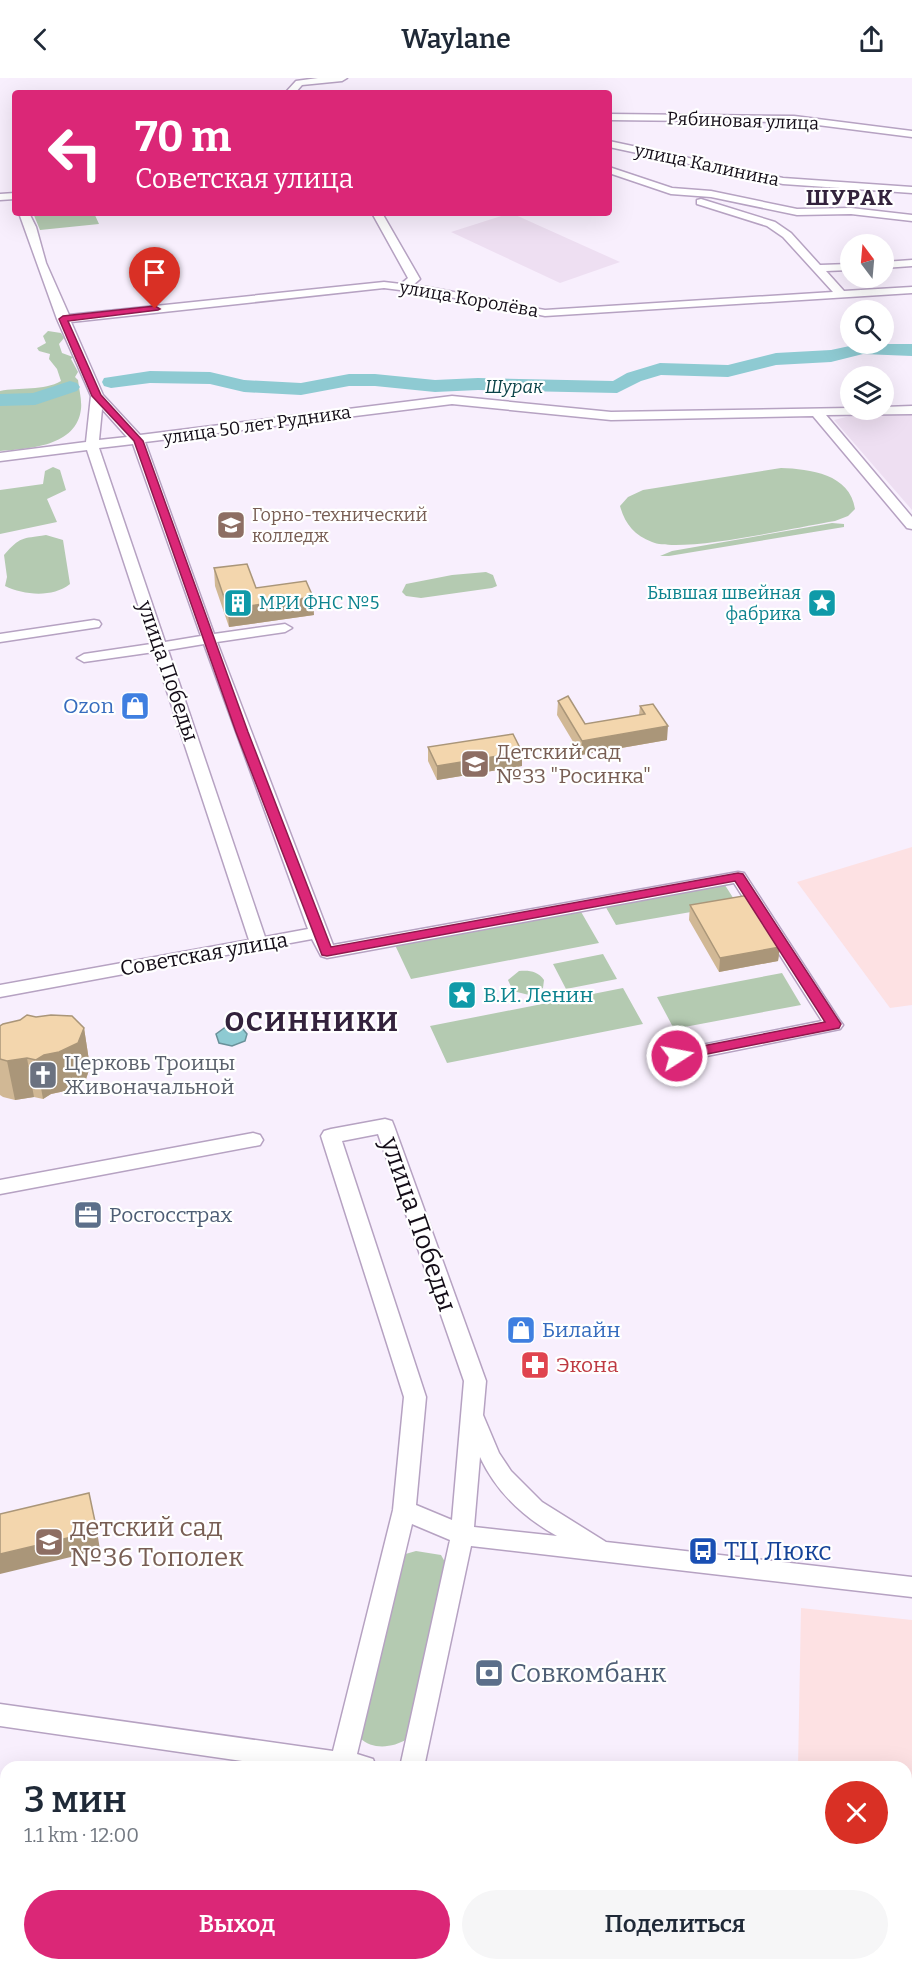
<!DOCTYPE html>
<html lang="ru">
<meta charset="utf-8">
<style>
body{margin:0;font-family:Bitter,serif;background:#f6f6f7;color:#1f2937;height:100vh;display:flex;flex-direction:column;font-size:22px;white-space:nowrap}
*{box-sizing:border-box;margin:0}
p{font-size:20px;color:#747a83}
.icon{flex:none;width:33px;height:33px;fill:none;stroke:currentColor;stroke-width:2;stroke-linecap:round;stroke-linejoin:round}
.map{position:relative;flex:1;overflow:hidden}
.panel{position:absolute;left:0px;top:1683px;width:912px;height:210px;display:flex;flex-direction:column;background:#fff;border-radius:18px 18px 0 0;box-shadow:0 6px 24px #0002}
.panel>*{flex:none}
.top-card{position:absolute;left:12px;top:12px;width:600px;height:126px;border-radius:6px;box-shadow:0 6px 24px #0002;background:#db2777;color:#fff;overflow:hidden}
.needle{width:39px;rotate:344deg}
.tools{position:absolute;left:840px;top:156px;display:grid;gap:12px}
.tools a{display:grid;place-items:center;width:54px;height:54px;border-radius:50%;background:#fff;box-shadow:0 6px 24px #0002;font-size:30px}
.pin{position:absolute;display:grid;place-items:center;width:51px;height:51px;color:#fff;margin:-62px -26px;border-radius:50% 50% 50% 0;rotate:-45deg;box-shadow:0 0 6px #0007}
.pin .icon{rotate:45deg}
.me{position:absolute;width:66px;margin:-33px;rotate:79deg;stroke-linejoin:round;filter:drop-shadow(0 0 4px #0008)}
.turn{display:flex;align-items:center;gap:21px;height:126px;padding:0 24px;font-size:27px}
.turn .icon{width:78px;height:78px;stroke-width:2.5}
.turn b{display:block;font-size:42px;line-height:51px}
.round{display:grid;place-items:center;flex:none;width:63px;height:63px;border-radius:32px;background:#f6f6f7}
.head{display:flex;align-items:center;justify-content:space-between;height:102px;padding:0 24px}
h1{font-size:36px;font-weight:600;line-height:45px}
.cta{display:flex;gap:12px;margin-top:auto;padding:12px 24px}
.cta a{flex:1;height:69px;border-radius:36px;background:#db2777;color:#fff;font-size:24px;font-weight:600;line-height:69px;text-align:center}
.cta a+a{background:#f6f6f7;color:#1f2937}
header{display:flex;justify-content:space-between;align-items:center;height:78px;padding:0 24px;background:#fff;font-size:27px;font-weight:600}
.map>svg:first-child{display:block}
.industrial{fill:#eedff2}
.education{fill:#fde1e3}
.green{fill:#b4cab1}
.water{fill:#8ecad2;stroke:#69919a;stroke-width:1.5}
.lines{fill:none;stroke-linecap:round;stroke-linejoin:round}
.river{fill:#8ecad2;fill-rule:evenodd}
.minor-casing{stroke:#b6a2c2;stroke-width:3}
.minor{fill:#fff;fill-rule:evenodd}
.wall{fill:#d1b895}
.shaded-wall{fill:#aa9679}
.building{fill:#f3d6ad;stroke:#aa9679;stroke-width:1.5}
.route{fill:#db2777;stroke:#8e194d;stroke-width:1.5}
.labels{text-anchor:middle;stroke-width:4.5;stroke-linejoin:round;paint-order:stroke}
.far-street-label{font-size:18px;fill:#140d18;stroke:#fff}
.far-water-label{font-size:18px;font-style:italic;fill:#0a4248;stroke:#fff}
.far-education-label{font-size:18px;fill:#785e54;stroke:#fff;text-anchor:start}
.far-culture-label{font-size:18px;fill:#0d838f;stroke:#fff;text-anchor:end}
.street-label{font-size:21px;fill:#140d18;stroke:#fff}
.shop-label{font-size:21px;fill:#366cbe;stroke:#fff;text-anchor:end}
.education-label{font-size:21px;fill:#785e54;stroke:#fff;text-anchor:start}
.culture-label{font-size:21px;fill:#0d838f;stroke:#fff;text-anchor:start}
.worship-label{font-size:21px;fill:#5b616d;stroke:#fff;text-anchor:start}
.service-label{font-size:21px;fill:#4e5e75;stroke:#fff;text-anchor:start}
.health-label{font-size:21px;fill:#be3a42;stroke:#fff;text-anchor:start}
.far-district-label{font-size:22px;font-weight:bold;letter-spacing:1.5px;fill:#33223c;stroke:#fff}
.near-street-label{font-size:26px;fill:#140d18;stroke:#fff}
.near-education-label{font-size:26px;fill:#785e54;stroke:#fff;text-anchor:start}
.near-transit-label{font-size:26px;fill:#164399;stroke:#fff;text-anchor:start}
.near-service-label{font-size:26px;fill:#4e5e75;stroke:#fff;text-anchor:start}
.district-label{font-size:27px;font-weight:bold;letter-spacing:1.5px;fill:#33223c;stroke:#fff}
</style>
<header><svg class="icon" aria-label="back" viewBox="0 0 24 24"><path d="M15 5l-7 7 7 7"/></svg>Waylane<svg class="icon" aria-label="share" viewBox="0 0 24 24"><path d="M12 15V3M7 8l5-5 5 5M5 13v7h14v-7"/></svg></header>
<div class="map">
<svg width="912" height="1893" viewBox="0 0 912 1893">
<rect width="100%" height="100%" fill="#f8effd"/>
<!-- industrial -->
<path class="industrial" d="M511,135L620,184L560,205L451,154Z
M912,335V432L834,342L854,337Z"/>
<!-- education -->
<path class="education" d="M912,769V927L890,930L797,804Z
M801,1530L912,1542V1877H906V1689H798Z"/>
<!-- green -->
<path class="green" d="M33,135H94L99,146L40,152Z
M48,253L61,255L64,260L59,266L62,275L73,279L71,281L78,294L75,299L78,302C79,311 82,322 81,331C77,368 29,371 0,373V313C19,309 44,313 61,303L57,291L49,281L50,276L39,273L37,270L46,265L43,258Z
M53,389L60,392L66,412L47,421L57,444L0,456V412L43,406L45,393Z
M781,390C810,391 850,396 855,431L848,438L835,443C797,449 682,476 652,464C634,457 625,446 620,428L628,419L643,412Z
M832,445L844,446V449L669,478H660L672,473Z
M46,457L63,462L70,506C52,520 24,517 5,508L7,499L4,477C21,458 21,461 46,457Z
M486,494L493,497L497,508L492,510L421,520L406,518L402,514L406,506L452,497Z
M723,804L737,826L616,847L604,826Z
M580,832L599,865L411,901L395,867Z
M603,876L617,901L566,911L553,886Z
M519,893C529,892 538,893 544,902L543,910L529,917L513,913L508,902Z
M782,895L801,927L674,951L657,919Z
M623,910L643,946L447,985L430,948Z
M416,1473L441,1477L449,1491L407,1661C393,1670 372,1672 360,1660L402,1477Z"/>
<!-- water -->
<path class="water" d="M227,948L242,950L247,956L245,963L232,968L219,965L216,956Z"/>
<g class="lines">
<!-- river -->
<path class="river" d="M859,266H912V278L863,276L831,284L776,287L728,299L661,297L641,303L617,315L478,312L435,314L375,308H349L301,317L244,314L210,306L150,305L111,310L104,308L102,304L104,300L150,293L210,294L244,302L301,305L349,296H375L435,302L478,300L613,303L627,295L660,285L728,287L776,275L831,272Z
M70,303L77,305L80,309L77,313L35,327L0,328V316L33,315Z"/>
<!-- minor casing -->
<g class="minor-casing">
<path id="minor" d="M318,0H347L342,3L302,7L295,15H285L296,3Z
M609,36L794,38L912,53V59L794,44L609,42Z
M609,63L783,100L912,109V115L783,106L609,69Z
M609,89L672,110L711,113L797,131L851,130L912,137V143L851,136L797,137L711,119L671,116L609,95Z
M15,115V121L0,122V116Z
M701,121L775,144L791,155L820,187L850,186V192L826,193L844,213L912,209V215L545,238L440,217L384,210L71,244L103,317L140,357L452,318L611,334L850,330V332H884V329L912,328V336L826,337L912,439V451L907,450L813,338L611,342L452,326L145,364L214,556L285,546L292,550L285,554L217,564L333,867L738,794L744,795L840,943L843,947L840,951L677,984L671,982L668,978L671,974L677,972L822,943L734,805L327,880L321,878L312,861L0,919V907L249,862L154,574L84,584L77,580L84,576L151,566L87,372L0,383V375L86,364L91,318L57,241L19,135H29L36,149L46,185L69,237L384,204L401,206L408,200L372,135H382L420,201L413,207C457,213 501,225 545,232L833,214L783,159L767,148L697,126V122ZM102,331L127,359L99,362ZM133,366L201,558L165,564L99,370ZM204,566L308,851L265,859L168,572Z
M912,182V188L884,190V184Z
M94,542L99,543L101,546L99,549L0,564V556Z
M385,1041L392,1043L394,1048L486,1303L483,1337L499,1375L511,1393L542,1424L606,1464L912,1499V1519L471,1468L424,1689H400L450,1462L412,1446L357,1676L373,1681L376,1689H284L0,1648V1626L333,1673L393,1432L404,1319L321,1058L324,1053L331,1051ZM378,1056L464,1303L452,1442L416,1427L426,1319L342,1063ZM480,1379C497,1415 523,1439 557,1458L474,1449Z
M253,1055L260,1057L263,1062L260,1067L0,1116V1102Z
M281,1887H307L305,1893H279Z
M354,1887H380L378,1893H352Z"/>
</g>
<!-- minor -->
<use href="#minor" class="minor"/>
</g>
<!-- wall -->
<path class="wall" d="M214,490L256,510L314,537L229,549L215,508Z
M558,623L585,646L639,637L640,628L667,662L581,677L557,637Z
M428,669L522,674V688L437,702L428,683Z
M690,827L780,869L778,883L719,894L689,842Z
M36,939L84,950L90,989L85,1004L65,1013L51,1016L43,1021L34,1019L15,1022L3,1019L0,1017V948Z"/>
<!-- shaded-wall -->
<path class="shaded-wall" d="M313,519L314,537L229,549L228,531Z
M668,648L667,662L581,677L582,663Z
M522,674V688L437,702V688Z
M780,869L778,883L719,894L720,880Z
M84,950L90,989L85,1004L65,1013L51,1016L43,1021L36,982Z
M27,980L34,1019L15,1022L7,983Z
M97,1453L100,1472L0,1496V1476Z"/>
<!-- building -->
<path class="building" d="M247,486L256,510L306,503L313,519L228,531L214,490Z
M568,618L585,646L645,636L640,628L653,626L668,648L582,663L558,623Z
M513,656L522,674L437,688L428,669Z
M749,817L780,869L720,880L690,827Z
M27,937L36,939L51,937L72,938L84,950L78,965L59,974L44,977L36,982L27,980L7,983L0,981V948L3,946L20,942Z
M89,1415L97,1453L0,1476V1436Z"/>
<!-- route -->
<path class="route" d="M155,228L160,231L158,232L68,243L101,317L143,363L248,654L331,869L738,795L743,796L839,943L841,946L839,950L677,982L672,981L670,978L677,973L825,944L735,803L327,878L322,877L236,654L134,363L92,318L59,241L63,238Z"/>
<!-- icons -->
<defs>
<g id="university-square" transform="scale(1.5)"><rect x="-9" y="-9" width="18" height="18" rx="4" fill="#8d6e63" stroke="#fff"/><path d="M0-5L7-2L0 1L-7-2ZM-4 1L0 2.5L4 1V4Q0 6-4 4Z" fill="#fff"/></g>
<g id="building-square" transform="scale(1.5)"><rect x="-9" y="-9" width="18" height="18" rx="4" fill="#0f9aa8" stroke="#fff"/><path d="M-4-6H4V6H1V3H-1V6H-4ZM-2.5-4.3h1.7v1.8h-1.7ZM.8-4.3h1.7v1.8H.8ZM-2.5-1h1.7V.8h-1.7ZM.8-1h1.7V.8H.8Z" fill="#fff"/></g>
<g id="sight-square" transform="scale(1.5)"><rect x="-9" y="-9" width="18" height="18" rx="4" fill="#0f9aa8" stroke="#fff"/><path d="M0-6L1.8-2.2L6-1.7L2.9 1.2L3.7 5.4L0 3.3L-3.7 5.4L-2.9 1.2L-6-1.7L-1.8-2.2Z" fill="#fff"/></g>
<g id="shop-square" transform="scale(1.5)"><rect x="-9" y="-9" width="18" height="18" rx="4" fill="#3f7fe0" stroke="#fff"/><path d="M-5-2.5h2.3a2.7 3.5 0 0 1 5.4 0H5L5.5 6h-11ZM-1.5-2.5h3a1.5 2.3 0 0 0-3 0Z" fill="#fff"/></g>
<g id="school-square" transform="scale(1.5)"><rect x="-9" y="-9" width="18" height="18" rx="4" fill="#8d6e63" stroke="#fff"/><path d="M0-5L7-2L0 1L-7-2ZM-4 1L0 2.5L4 1V4Q0 6-4 4Z" fill="#fff"/></g>
<g id="church-square" transform="scale(1.5)"><rect x="-9" y="-9" width="18" height="18" rx="4" fill="#6b7280" stroke="#fff"/><path d="M-1.2-6h2.4v3.5h3.3v2.4h-3.3V6h-2.4V-.1h-3.3v-2.4h3.3Z" fill="#fff"/></g>
<g id="office-square" transform="scale(1.5)"><rect x="-9" y="-9" width="18" height="18" rx="4" fill="#5c6f8a" stroke="#fff"/><path d="M-6-3h4V-5.5h4V-3h4V5H-6ZM-1-4.5V-3h2v-1.5ZM-6 0V1H6V0Z" fill="#fff"/></g>
<g id="pharmacy-square" transform="scale(1.5)"><rect x="-9" y="-9" width="18" height="18" rx="4" fill="#e0444e" stroke="#fff"/><path d="M-2-6h4v4h4v4h-4v4h-4v-4h-4v-4h4Z" fill="#fff"/></g>
<g id="bus-square" transform="scale(1.5)"><rect x="-9" y="-9" width="18" height="18" rx="4" fill="#1a4fb4" stroke="#fff"/><path d="M-5-6H5V4H4V6H2V4H-2V6H-4V4H-5ZM-3.5-4V0h7V-4ZM-3.5 1.2v1.5H-2V1.2ZM2 1.2v1.5H3.5V1.2Z" fill="#fff"/></g>
<g id="bank-square" transform="scale(1.5)"><rect x="-9" y="-9" width="18" height="18" rx="4" fill="#5c6f8a" stroke="#fff"/><path d="M-6-4H6V4H-6ZM0-2.3a2.3 2.3 0 1 0 0 4.6a2.3 2.3 0 1 0 0-4.6Z" fill="#fff"/></g>
</defs>
<g fill-rule="evenodd">
<use href="#university-square" x="231" y="447"/>
<use href="#building-square" x="238" y="525"/>
<use href="#sight-square" x="822" y="525"/>
<use href="#shop-square" x="135" y="628"/>
<use href="#school-square" x="475" y="686"/>
<use href="#sight-square" x="462" y="917"/>
<use href="#church-square" x="43" y="997"/>
<use href="#office-square" x="88" y="1137"/>
<use href="#shop-square" x="521" y="1252"/>
<use href="#pharmacy-square" x="535" y="1287"/>
<use href="#school-square" x="49" y="1464"/>
<use href="#bus-square" x="703" y="1473"/>
<use href="#bank-square" x="489" y="1595"/>
</g>
<g class="labels">
<!-- far-street labels -->
<g class="far-street-label">
<text transform="translate(743 43) rotate(2)" y="6">Рябиновая улица</text>
<text transform="translate(707 87) rotate(12)" y="6">улица Калинина</text>
<text transform="translate(469 221) rotate(10)" y="6">улица Королёва</text>
<text transform="translate(257 347) rotate(-8)" y="6">улица 50 лет Рудника</text>
</g>
<!-- far-water labels -->
<g class="far-water-label">
<text x="514" y="315">Шурак</text>
</g>
<!-- far-education labels -->
<g class="far-education-label">
<text x="252" y="443">Горно-технический<tspan x="252" dy="21">колледж</tspan></text>
</g>
<!-- far-culture labels -->
<g class="far-culture-label">
<text x="801" y="521">Бывшая швейная<tspan x="801" dy="21">фабрика</tspan></text>
<text x="259" y="531" text-anchor="start">МРИ ФНС №5</text>
</g>
<!-- street labels -->
<g class="street-label">
<text transform="translate(168 593) rotate(71)" y="7">улица Победы</text>
<text transform="translate(204 876) rotate(-10)" y="7">Советская улица</text>
</g>
<!-- shop labels -->
<g class="shop-label">
<text x="114" y="635">Ozon</text>
<text x="542" y="1259" text-anchor="start">Билайн</text>
</g>
<!-- education labels -->
<g class="education-label">
<text x="496" y="681">Детский сад<tspan x="496" dy="24">№33 "Росинка"</tspan></text>
</g>
<!-- culture labels -->
<g class="culture-label">
<text x="483" y="924">В.И. Ленин</text>
</g>
<!-- worship labels -->
<g class="worship-label">
<text x="64" y="992">Церковь Троицы<tspan x="64" dy="24">Живоначальной</tspan></text>
</g>
<!-- service labels -->
<g class="service-label">
<text x="109" y="1144">Росгосстрах</text>
</g>
<!-- health labels -->
<g class="health-label">
<text x="556" y="1294">Экона</text>
</g>
<!-- far-district labels -->
<g class="far-district-label">
<text x="850" y="127">ШУРАК</text>
</g>
<!-- near-street labels -->
<g class="near-street-label">
<text transform="translate(419 1146) rotate(71)" y="9">улица Победы</text>
</g>
<!-- near-education labels -->
<g class="near-education-label">
<text x="70" y="1458">детский сад<tspan x="70" dy="30">№36 Тополек</tspan></text>
</g>
<!-- near-transit labels -->
<g class="near-transit-label">
<text x="724" y="1482">ТЦ Люкс</text>
</g>
<!-- near-service labels -->
<g class="near-service-label">
<text x="510" y="1604">Совкомбанк</text>
</g>
<!-- district labels -->
<g class="district-label">
<text x="312" y="953">ОСИННИКИ</text>
</g>
</g>
</svg>
<div class="tools">
<a><svg class="needle" viewBox="-14 -14 28 28"><path d="M0-13l5 13h-10z" fill="#e53935"/><path d="M0 13l5-13h-10z" fill="#747a83"/></svg></a>
<a><svg class="icon" aria-label="search" viewBox="0 0 24 24"><circle cx="10" cy="10" r="6"/><path d="M15 15l6 6"/></svg></a>
<a><svg class="icon" aria-label="layers" viewBox="0 0 24 24"><path d="M12 4l9 5-9 5-9-5zM3 14l9 5 9-5"/></svg></a>
</div>
<div class="pin" style="left:155px;top:231px;background:#d93025"><svg class="icon" aria-label="arrive" viewBox="0 0 24 24"><path d="M6 21V4h12l-3 4 3 4H6"/></svg></div>
<svg class="me" style="left:677px;top:978px" viewBox="-20 -20 40 40"><circle r="17" fill="#db2777" stroke="#fff" stroke-width="3"/><path d="M0-11L8 9 0 5-8 9z" fill="#fff"/></svg>
<div class="top-card">
<div class="turn"><svg class="icon" aria-label="left" viewBox="0 0 24 24"><path d="M17 20v-9H6M10 6l-5 5 5 5"/></svg><div><b>70 m</b>Советская улица</div></div>
</div>
<section class="panel">
<div class="head"><div><h1>3 мин</h1><p>1.1 km · 12:00</p></div><a class="round" style="background:#d93025;color:#fff"><svg class="icon" aria-label="close" viewBox="0 0 24 24"><path d="M6 6l12 12M18 6L6 18"/></svg></a></div>
<div class="cta"><a>Выход</a><a>Поделиться</a></div>
</section>
</div>
